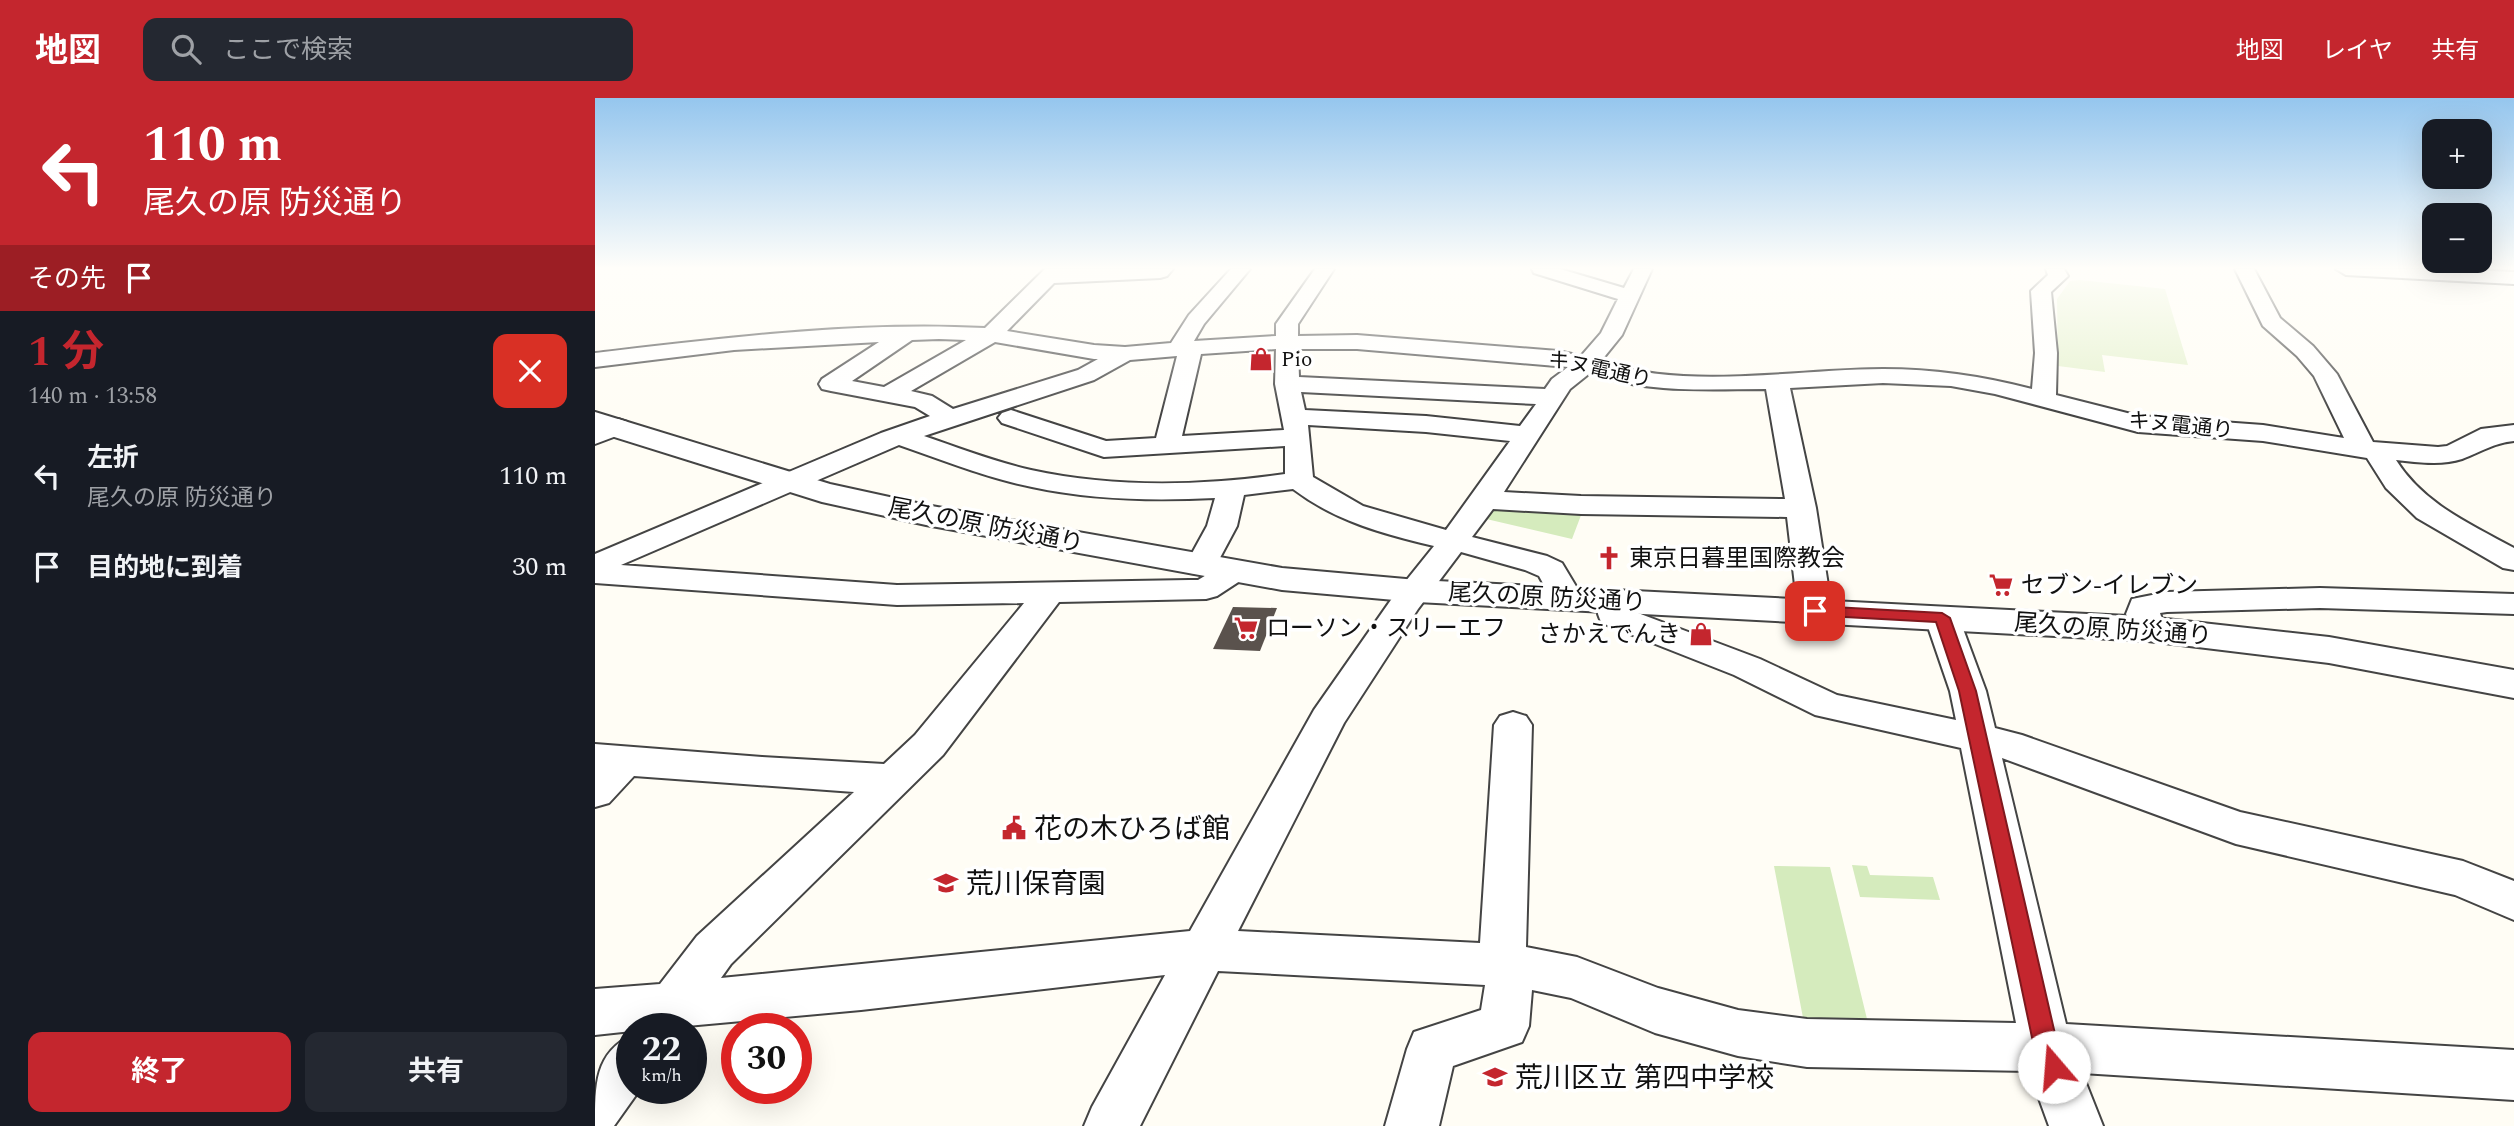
<!DOCTYPE html>
<html lang="ja">
<meta charset="utf-8">
<style>
body{margin:0;font-family:Spectral,"Noto Sans JP",serif;background:#242831;color:#f1f3f6;height:100vh;display:flex;flex-direction:column;font-size:26px;white-space:nowrap}
*{box-sizing:border-box;margin:0}
p{font-size:23px;color:#9ea1a6}
.icon{flex:none;width:38px;height:38px;fill:none;stroke:currentColor;stroke-width:2;stroke-linecap:round;stroke-linejoin:round}
.map{position:relative;flex:1;overflow:hidden}
.panel{display:flex;flex-direction:column;background:#171b24;width:595px}
.panel>*{flex:none}
.banner{background:#c4262e;color:#fff;overflow:hidden}
.fabs{position:absolute;left:1827px;top:21px;display:grid;gap:14px}
.fabs a{display:grid;place-items:center;width:70px;height:70px;border-radius:14px;background:#171b24;box-shadow:0 7px 28px #0002;font-size:35px}
.speed{position:absolute;left:21px;top:915px;display:flex;gap:14px;font-size:35px;font-weight:700;text-align:center}
.speed>*{display:grid;place-content:center;width:91px;height:91px;border-radius:50%;background:#171b24;box-shadow:0 7px 28px #0002;line-height:1}
.speed small{font-size:18px;font-weight:400}
.speed .limit{border:10px solid #d22;background:#fff;color:#111}
.pin{position:absolute;display:grid;place-items:center;width:60px;height:60px;color:#fff;margin:-30px;border-radius:14px;box-shadow:0 4px 10px #0006}
.me{position:absolute;width:77px;margin:-38px;rotate:342deg;stroke-linejoin:round;filter:drop-shadow(0 0 5px #0008)}
.turn{display:flex;align-items:center;gap:24px;height:147px;padding:0 28px;font-size:32px}
.turn .icon{width:91px;height:91px;stroke-width:2.5}
.turn b{display:block;font-size:49px;line-height:60px}
.then{display:flex;align-items:center;height:66px;padding:0 28px;background:#0003;gap:14px;font-size:26px}
.round{display:grid;place-items:center;flex:none;width:74px;height:74px;border-radius:14px;background:#242831}
.overview{display:flex;align-items:center;justify-content:space-between;height:119px;padding:0 28px}
h1{font-size:42px;font-weight:700;line-height:52px;color:#c4262e}
.primary-button{display:flex;gap:14px;margin-top:auto;padding:14px 28px}
.primary-button a{flex:1;height:80px;border-radius:14px;background:#c4262e;color:#fff;font-size:28px;font-weight:700;line-height:80px;text-align:center}
.primary-button a+a{background:#242831;color:#f1f3f6}
ul{padding:0;list-style:none}
li{display:flex;align-items:center;gap:21px;height:91px;padding:0 28px}
li div{flex:1}
li b{display:block;font-size:26px}
li em{font-style:normal}
header{display:flex;align-items:center;gap:42px;box-sizing:border-box;height:98px;padding:0 35px;background:#c4262e;color:#fff}
header strong{font-size:33px}
nav{display:flex;gap:38px;margin-inline-start:auto;font-size:24px}
.search{width:490px;height:63px;background:#242831;display:flex;align-items:center;gap:18px;box-sizing:border-box;padding:0 24px;border-radius:14px;color:#9ea1a6;font-size:26px}
main{display:flex;flex:1;min-height:0}
.map>svg:first-child{display:block}
.green{fill:#d5ebbd}
.pitch{fill:#e6f2cf}
.building{fill:#5a524d}
.lines{fill:none;stroke-linecap:round;stroke-linejoin:round}
.minor-casing{stroke:#444;stroke-width:4}
.tertiary-casing{stroke:#444;stroke-width:4}
.minor{fill:#fff;fill-rule:evenodd}
.tertiary{fill:#fff;fill-rule:evenodd}
.route{fill:#c4262e;stroke:#7f191e;stroke-width:2}
.labels{text-anchor:middle;stroke-width:7;stroke-linejoin:round;paint-order:stroke}
.far-poi-label{font-size:21px;fill:#111;stroke:#fff;text-anchor:start}
.far-street-label{font-size:21px;fill:#111;stroke:#fff}
.street-label{font-size:24px;fill:#111;stroke:#fff}
.poi-label{font-size:24px;fill:#111;stroke:#fff;text-anchor:start}
.near-poi-label{font-size:28px;fill:#111;stroke:#fff;text-anchor:start}
</style>
<header>
<strong>地図</strong>
<div class="search"><svg class="icon" aria-label="search" viewBox="0 0 24 24"><circle cx="10" cy="10" r="6"/><path d="M15 15l6 6"/></svg>ここで検索</div>
<nav><a>地図</a><a>レイヤ</a><a>共有</a></nav>
</header>
<main>
<section class="panel">
<div class="banner">
<div class="turn"><svg class="icon" aria-label="left" viewBox="0 0 24 24"><path d="M17 20v-9H6M10 6l-5 5 5 5"/></svg><div><b>110 m</b>尾久の原 防災通り</div></div>
<div class="then">その先<svg class="icon" aria-label="arrive" viewBox="0 0 24 24"><path d="M6 21V4h12l-3 4 3 4H6"/></svg></div>
</div>
<div class="overview"><div><h1>1 分</h1><p>140 m · 13:58</p></div><a class="round" style="background:#d93025;color:#fff"><svg class="icon" aria-label="close" viewBox="0 0 24 24"><path d="M6 6l12 12M18 6L6 18"/></svg></a></div>
<ul>
<li><svg class="icon" aria-label="left" viewBox="0 0 24 24"><path d="M17 20v-9H6M10 6l-5 5 5 5"/></svg><div><b>左折</b><p>尾久の原 防災通り</p></div><em>110 m</em></li>
<li><svg class="icon" aria-label="arrive" viewBox="0 0 24 24"><path d="M6 21V4h12l-3 4 3 4H6"/></svg><div><b>目的地に到着</b></div><em>30 m</em></li>
</ul>
<div class="primary-button"><a>終了</a><a>共有</a></div>
</section>
<div class="map">
<svg width="1919" height="1028" viewBox="0 0 1919 1028">
<rect width="100%" height="100%" fill="#fffdf5"/>
<!-- green -->
<path class="green" d="M898,407L988,412L977,441L887,420Z
M1257,767L1272,768L1275,777L1338,779L1345,802L1265,799Z
M1179,768L1235,769L1273,925H1209Z"/>
<!-- pitch -->
<path class="pitch" d="M1485,182L1570,191L1593,267L1507,257L1510,274L1463,268L1462,201L1475,183Z"/>
<!-- building -->
<path class="building" d="M638,509L682,510L665,553L618,551Z"/>
<g class="lines">
<!-- minor casing -->
<g class="minor-casing">
<path id="minor" d="M450,171H578L572,178L565,180L459,185L412,233L499,247L530,249L576,245L594,217L636,171H655L609,226L599,243L681,238V226L720,171H739L703,226V238L762,237L963,253L986,258L1006,235L1023,201L939,175L937,171H965L1029,190L1039,171H1057L1027,237L1006,263C1088,293 1202,271 1288,271C1339,271 1388,278 1437,291L1440,255L1436,193L1453,177L1451,171H1469L1473,178L1456,194L1462,255L1461,297L1544,318L1668,327L1749,340L1719,278L1702,258L1668,228L1640,171H1659L1685,220L1718,248L1742,276L1778,344L1843,349L1852,348L1886,331L1919,327V343C1898,345 1886,354 1867,361C1846,368 1822,364 1801,362C1829,406 1875,426 1919,450V472L1908,470L1822,420L1791,390L1772,360L1668,343L1543,334L1400,296L1356,288L1288,285L1195,290L1221,410L1237,513L1232,520L1220,523L1208,520L1203,513L1192,419L986,416L898,411L877,439L952,458L967,465L988,500L984,507L972,510L960,507L944,478L930,472L866,454L823,511L749,625L643,833L885,845L899,627L905,618L918,614L931,618L937,627L931,849L982,859L1063,890L1143,912L1212,921L1421,925L1366,650L1220,617L1139,577L1007,525C1001,515 1000,505 1006,495L1018,492L1030,495L1034,502L1035,512L1165,561L1242,597L1361,622L1355,593L1330,520L1335,513L1347,510L1359,513L1364,520L1391,593L1400,630L1427,637L1645,714L1868,763L1919,783V822L1860,797L1641,746L1407,660L1471,926L1919,952V1002L1487,975L1508,1028H1454L1434,973L1212,969L1143,958L1060,935L976,900L937,892L934,928L927,944L858,968L844,1028H790L812,951L819,934L886,912L890,887L623,873L545,1028H489L497,1009L570,877L266,912L92,928L90,931H37V933L0,937V891L65,886L102,838L259,694L39,678L14,705L0,709V646L167,659L289,666L320,637L429,505L302,507L0,485V456L286,335L335,318L320,309L236,293L227,291L224,286L227,281L284,244L139,252L0,269V255C128,240 262,223 390,230ZM344,241L371,242L289,289L257,283L317,242ZM400,244L499,261H503L483,272L358,311L337,298L316,293ZM681,251L680,286L689,332L587,338L606,256ZM703,251H762L973,269L957,281L950,291L704,279ZM582,258L561,340L511,343L416,312L407,315L403,320L407,325L509,359L690,348V376C608,388 518,390 436,372C400,364 364,350 329,338L499,282L535,262ZM995,275C1052,296 1112,291 1171,291L1190,401L986,398L909,394L975,291ZM706,294L941,306L925,328L831,318L710,312ZM713,327L831,334L915,343L851,432L768,408L718,379ZM304,347C348,362 392,380 437,389C497,402 559,403 620,400L612,428L590,468L595,475L613,476L603,482H594L302,487L26,467ZM698,391C740,423 788,436 839,448L798,499L719,612L595,833L126,880L136,866L348,657L464,504L611,501L622,498L648,481L653,474L648,467L637,465L619,471L642,428L649,397Z
M1741,171H1854L1919,174V186L1751,177Z
M23,321L32,324L36,329L32,334L0,346V329Z
M1725,490L1919,496V516L1725,510L1572,514L1565,515L1570,531L1565,539L1553,542L1541,539L1531,516L1537,501L1572,494Z
M37,937V990H46L19,1028H0C0,986 0,955 37,937Z"/>
</g>
<!-- tertiary casing -->
<g class="tertiary-casing">
<path id="tertiary" d="M0,314L235,386L331,407L687,470L822,482L1553,519L1734,539L1919,572V600L1734,565L1553,543L822,504L687,492L331,427L227,404L0,333Z"/>
</g>
<!-- minor -->
<use href="#minor" class="minor"/>
<!-- tertiary -->
<use href="#tertiary" class="tertiary"/>
</g>
<!-- sky -->
<linearGradient id="sky" x2="0" y2="1"><stop stop-color="#95c6ee"/><stop offset="0.54" stop-color="#fffefa"/><stop offset="1" stop-color="#fffefa" stop-opacity="0"/></linearGradient>
<rect width="1919" height="315" fill="url(#sky)"/>
<!-- route -->
<path class="route" d="M1220,508L1347,515L1355,520L1381,593L1463,949L1471,969L1467,977L1459,981L1450,977L1439,949L1364,593L1341,524L1214,517L1212,513L1214,510Z"/>
<!-- icons -->
<defs>
<g id="shop-bare" transform="scale(1.89)"><path d="M-5-2.5h2.3a2.7 3.5 0 0 1 5.4 0H5L5.5 6h-11ZM-1.5-2.5h3a1.5 2.3 0 0 0-3 0Z" fill="#c4262e" stroke="#fff" stroke-width="2.5" paint-order="stroke"/></g>
<g id="church-bare" transform="scale(1.89)"><path d="M-1.2-6h2.4v3.5h3.3v2.4h-3.3V6h-2.4V-.1h-3.3v-2.4h3.3Z" fill="#c4262e" stroke="#fff" stroke-width="2.5" paint-order="stroke"/></g>
<g id="supermarket-bare" transform="scale(1.89)"><path d="M-6-5.5h2.5l.6 2H6L4.5 2H-2.5L-4.4-4H-6ZM-1.5 3.2a1.3 1.3 0 1 0 .1 0ZM3 3.2a1.3 1.3 0 1 0 .1 0Z" fill="#c4262e" stroke="#fff" stroke-width="2.5" paint-order="stroke"/></g>
<g id="civic-bare" transform="scale(1.89)"><path d="M-.6-6.5H3V-4.5H.6V-3L4-1V1h2V6H-6V1h2V-1L-.6-3ZM-1.2 2.5V6h2.4V2.5Z" fill="#c4262e" stroke="#fff" stroke-width="2.5" paint-order="stroke"/></g>
<g id="school-bare" transform="scale(1.89)"><path d="M0-5L7-2L0 1L-7-2ZM-4 1L0 2.5L4 1V4Q0 6-4 4Z" fill="#c4262e" stroke="#fff" stroke-width="2.5" paint-order="stroke"/></g>
</defs>
<g fill-rule="evenodd">
<use href="#shop-bare" x="666" y="261"/>
<use href="#church-bare" x="1014" y="460"/>
<use href="#supermarket-bare" x="1406" y="487"/>
<use href="#supermarket-bare" x="651" y="530"/>
<use href="#shop-bare" x="1106" y="536"/>
<use href="#civic-bare" x="419" y="730"/>
<use href="#school-bare" x="351" y="785"/>
<use href="#school-bare" x="900" y="979"/>
</g>
<g class="labels">
<!-- far-poi labels -->
<g class="far-poi-label">
<text x="686" y="268">Pio</text>
</g>
<!-- far-street labels -->
<g class="far-street-label">
<text transform="translate(1005 271) rotate(12)" y="7">キヌ電通り</text>
<text transform="translate(1586 327) rotate(6)" y="7">キヌ電通り</text>
</g>
<!-- street labels -->
<g class="street-label">
<text transform="translate(391 427) rotate(11)" y="8">尾久の原 防災通り</text>
<text transform="translate(952 499) rotate(3)" y="8">尾久の原 防災通り</text>
<text transform="translate(1518 531) rotate(4)" y="8">尾久の原 防災通り</text>
</g>
<!-- poi labels -->
<g class="poi-label">
<text x="1034" y="468">東京日暮里国際教会</text>
<text x="1426" y="495">セブン-イレブン</text>
<text x="671" y="538">ローソン・スリーエフ</text>
<text x="1086" y="544" text-anchor="end">さかえでんき</text>
</g>
<!-- near-poi labels -->
<g class="near-poi-label">
<text x="439" y="740">花の木ひろば館</text>
<text x="371" y="795">荒川保育園</text>
<text x="920" y="989">荒川区立 第四中学校</text>
</g>
</g>
</svg>
<div class="fabs">
<a>+</a>
<a>−</a>
</div>
<div class="speed"><div>22<small>km/h</small></div><div class="limit">30</div></div>
<div class="pin" style="left:1220px;top:513px;background:#d93025"><svg class="icon" aria-label="arrive" viewBox="0 0 24 24"><path d="M6 21V4h12l-3 4 3 4H6"/></svg></div>
<svg class="me" style="left:1459px;top:969px" viewBox="-20 -20 40 40"><circle r="19" fill="#fff"/><path d="M0-13L10 11 0 6-10 11z" fill="#c4262e"/></svg>
</div>
</main>
